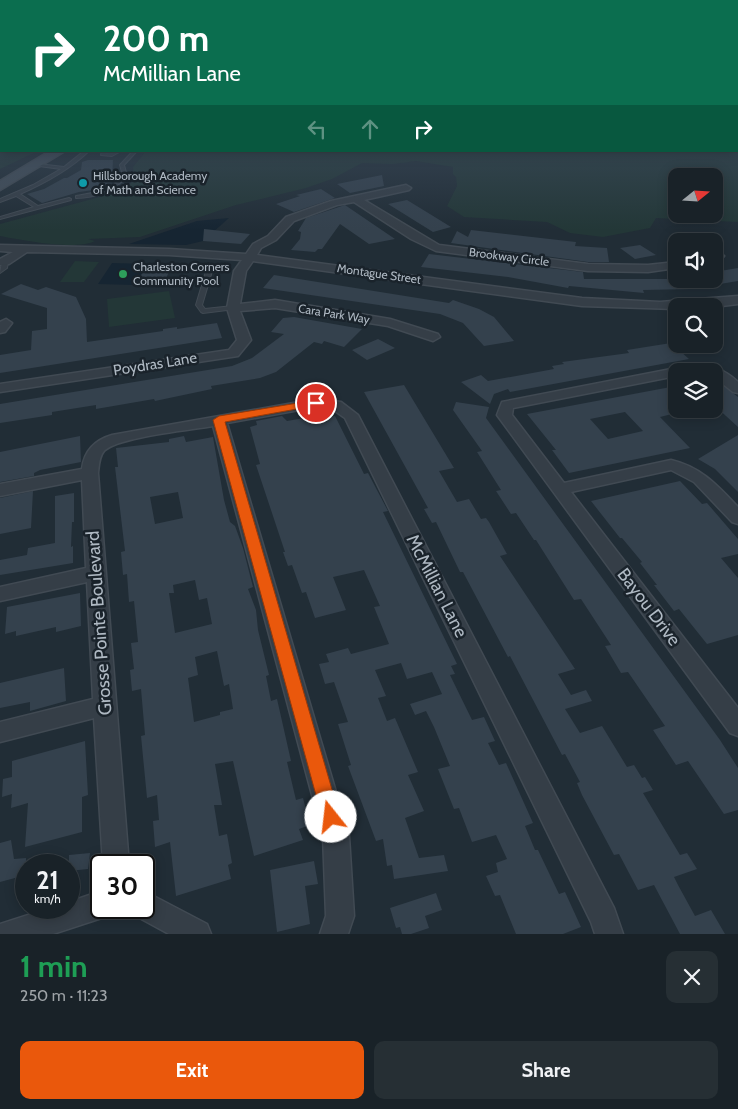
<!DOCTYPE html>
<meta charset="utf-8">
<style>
body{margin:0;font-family:Cabin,sans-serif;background:#262f34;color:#f1f3f6;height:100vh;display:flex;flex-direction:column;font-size:19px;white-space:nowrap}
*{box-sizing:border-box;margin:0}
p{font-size:16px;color:#9fa4a8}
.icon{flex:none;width:28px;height:28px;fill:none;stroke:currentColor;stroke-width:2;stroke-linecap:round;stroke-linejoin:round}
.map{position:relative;height:934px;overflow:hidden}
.panel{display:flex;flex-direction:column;background:#192228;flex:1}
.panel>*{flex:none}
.hud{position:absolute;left:0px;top:0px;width:739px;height:152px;box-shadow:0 2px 12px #0003,0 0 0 1px #373f45;background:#0b6e4f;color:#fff;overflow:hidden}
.needle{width:32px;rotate:72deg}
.tools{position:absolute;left:668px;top:168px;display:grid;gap:10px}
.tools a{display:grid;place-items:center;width:55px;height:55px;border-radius:10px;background:#192228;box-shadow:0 2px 12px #0003,0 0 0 1px #373f45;font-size:25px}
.speed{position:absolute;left:15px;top:854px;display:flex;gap:10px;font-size:25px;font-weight:700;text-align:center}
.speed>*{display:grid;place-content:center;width:65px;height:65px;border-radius:50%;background:#192228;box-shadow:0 2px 12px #0003,0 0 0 1px #373f45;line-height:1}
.speed small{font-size:12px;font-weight:400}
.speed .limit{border:2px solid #111;border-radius:8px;background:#fff;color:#111}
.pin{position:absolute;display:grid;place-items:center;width:42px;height:42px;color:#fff;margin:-21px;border:2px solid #fff;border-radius:50%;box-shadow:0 1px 5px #0007}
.me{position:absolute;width:55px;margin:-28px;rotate:344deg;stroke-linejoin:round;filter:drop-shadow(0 0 4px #0008)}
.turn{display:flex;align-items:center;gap:18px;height:105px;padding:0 20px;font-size:22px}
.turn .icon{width:65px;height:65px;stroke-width:2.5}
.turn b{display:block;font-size:35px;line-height:42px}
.lanes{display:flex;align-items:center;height:48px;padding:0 20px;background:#0003;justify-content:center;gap:25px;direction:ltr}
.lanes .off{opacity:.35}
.round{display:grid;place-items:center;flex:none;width:52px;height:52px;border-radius:10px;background:#262f34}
.head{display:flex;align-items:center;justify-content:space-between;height:85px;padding:0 20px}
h1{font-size:30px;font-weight:700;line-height:38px;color:#1e9e55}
.action{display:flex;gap:10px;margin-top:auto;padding:10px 20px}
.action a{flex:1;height:58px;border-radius:10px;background:#ea580c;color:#fff;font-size:20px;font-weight:700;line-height:58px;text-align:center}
.action a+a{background:#262f34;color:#f1f3f6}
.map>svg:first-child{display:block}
.green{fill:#233737;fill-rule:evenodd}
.water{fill:#162532}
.building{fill:#34414d;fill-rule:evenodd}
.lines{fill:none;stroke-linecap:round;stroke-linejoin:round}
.lane-casing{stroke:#414a53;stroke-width:2}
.street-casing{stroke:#414a53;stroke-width:3}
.secondary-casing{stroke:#414a53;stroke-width:3}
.lane{fill:#353e47;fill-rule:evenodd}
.street{fill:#353e47;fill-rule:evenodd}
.secondary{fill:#434e59;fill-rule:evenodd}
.route{fill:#ea580c;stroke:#983908}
.culture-dot{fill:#0f9aa8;stroke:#1a232b;stroke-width:2}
.leisure-dot{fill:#2e9e5b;stroke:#1a232b;stroke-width:2}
.labels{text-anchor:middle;stroke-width:5;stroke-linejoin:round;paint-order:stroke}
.far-poi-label{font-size:12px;fill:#afb9c3;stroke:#1a232b;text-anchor:start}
.far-street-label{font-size:12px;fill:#afb9c3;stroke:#1a232b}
.street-label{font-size:15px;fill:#afb9c3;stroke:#1a232b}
.near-street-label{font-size:18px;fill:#afb9c3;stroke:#1a232b}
</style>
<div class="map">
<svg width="738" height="934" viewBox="0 0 738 934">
<rect width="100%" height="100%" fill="#212d36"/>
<!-- green -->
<path class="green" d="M0,115L1,151H38L0,169Z
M738,147V222L656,218L650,228L603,237L570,233L547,222L464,217L447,206L457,186L456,177L453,174V167L416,161L393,164L362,163L332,179L306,188L236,205L140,237L88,239L95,241C76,251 21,240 0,236V224L118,192L134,181L133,167L146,151H738ZM714,176V214H676V176Z
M75,261L99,262L84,282H60Z
M169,291L175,318L109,327L107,299Z"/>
<!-- water -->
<path class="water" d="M229,218L203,241L186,245L129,244L197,221Z
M112,263L147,264L135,285L98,284Z"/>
<!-- building -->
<path class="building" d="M88,160H113L112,178L117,179L101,189L79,192L42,203L27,194L44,189L64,178H67L81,170L82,162Z
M382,175L384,186L350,193L337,184Z
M321,189L335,198L294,212L276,204L300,196L296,195Z
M407,200L425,211L451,227L433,232L388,204Z
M345,205L395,239L369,244L340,224L322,249H318L315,252L291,250L300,239L301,232L298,231L306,218Z
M204,229L250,234L241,244L203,241Z
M471,230L576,242L575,246L607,248L609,262H588L451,243L457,231L468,237Z
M640,245L656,255L635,259L620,248Z
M429,254L583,272L584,279H692V289L643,290L644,293L569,286L568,288L508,277L421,267Z
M147,266H172L166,278L140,277Z
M738,268V281L714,285V272Z
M274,275L449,303L453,300L479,309L494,317L514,341L484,346L463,323L440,314L263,288Z
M21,284L38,290L46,287L76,297L86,319L87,342L163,331V329L177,327V329L217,323L222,338L0,373V355L31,350L32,331L47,329V308L1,294Z
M294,317L362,329L344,347L324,341L322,344L314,342L276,372L260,378L211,386L212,389L155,401L154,399L96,409V405L52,412V415L0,423V404L232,366L252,358L284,334L271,332L283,318Z
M378,339L395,348L367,360L352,350Z
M671,343L689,359L510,392L508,389L494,394L490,404L461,382L481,375L488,381L527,374L554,369L552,366L564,364L562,362L629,353L627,350Z
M714,379L738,397V427L714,405Z
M404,385L454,468L439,471L457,502L469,499L481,519L486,518L489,522L507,554L500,556L575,669L558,674L571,695L586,690L592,701L565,709L580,733L602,726L627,767L634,765L642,778L645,777L653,790L643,793L680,855L687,853L697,869L674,877L678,885L695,916L711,910L725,934H680L654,885L638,890L619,854L614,855L582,795L577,783L580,782L565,754L562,755L510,656L508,657L463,572H460L436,522L432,523L424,509L428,508L364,392Z
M676,386V413L660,417L690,448L569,473L552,450H556L527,414ZM625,412L643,431L608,439L590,419Z
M456,402L489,407L486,418L720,740L738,768V810L724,814L688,761L676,765L653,730L665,726L628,672L621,673L605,646L611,645L581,599L574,600L536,540H534L516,513L511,514L496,491L501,490L477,452L482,451L453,410Z
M327,414L328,417L335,416L364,474L368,473L388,511L383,512L457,664L451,666L455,674L450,675L472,720L484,717L495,741L488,743L499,765L506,763L533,823L525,826L535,850H538L559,894L565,892L581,927L563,934H516L500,895L495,896L486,876L498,872L496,863L507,859L496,835L472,842L459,808L454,809L438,769L450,766L434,727L426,711L415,715L410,704L442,694L432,672L407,679L401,663L375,670L386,696L378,698L387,721L395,718L418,772L408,775L424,811L405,818L419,858L444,855L448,871L394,879L392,865L387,866L383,839L376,841L348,766L351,765L338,724L348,722L334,682L325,684L319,664L329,662L326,654L348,648L351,654L389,644L374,607L380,606L364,570L333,577L346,610L315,618L306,592L302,593L292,565L288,566L283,552H285L256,465L260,464L250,427L257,425L256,421L282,416L287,421Z
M738,435V492L715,469L698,459Z
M80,436L81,462L40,470L34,473V476L0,482V452Z
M184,436L186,442L213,437L224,500L230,522L235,526L243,548L253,587L248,589L256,610L258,630L269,675L266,676L271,701L277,699L282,721L291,761L287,762L296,800L303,798L310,825L299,829L303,840L254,856L233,761L215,764L222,805H214L219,836L227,834L232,863L228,865L231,879L176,896L170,842L155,847L153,821L159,820L157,795L147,798L141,736L145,735L141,689L132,691L130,670L134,669L131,643L138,642L134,601L129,602L127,574L123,575L121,552L125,551L115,467H118L116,448L169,442V439ZM178,492L183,518L155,524L150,497ZM195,580L199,600L207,598L212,624L175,633L169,593H174L173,585ZM217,651L224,686L229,684L233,709L220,712V715L194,722L188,678L198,675L195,657Z
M680,481L702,504L707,503L738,539V554L721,558L738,578V635L707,644L679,609L674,611L654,585H657L640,563L642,562L622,538H620L591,501Z
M33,491L31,528L0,534V498Z
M74,493V522H72L71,547L73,546V563L0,575V560L27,555L28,548L55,543V496Z
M80,593L81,626L56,632V627L16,636V631L5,634L7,607Z
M64,668L66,701L30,711V702L0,708V683Z
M85,741L88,795L82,797V832L25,847L28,803L11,808L12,794L2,797L3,779L12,777V761Z
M11,840L14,859L26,858V875L0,882V843Z
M90,853L88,869L69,871V855Z
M314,861L318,884L305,886L310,924L277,932L270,870Z
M436,893L442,910L425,916L429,928L411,934H402L400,927L396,928L390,908Z"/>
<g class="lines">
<!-- lane casing -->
<g class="lane-casing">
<path id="lane" d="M84,151H89C69,170 45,183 20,194L38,206L69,198L71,199V200L0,219V217L34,207L16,196L0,202V199L33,185L61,169L39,166H38V164L64,167Z
M102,151H106L105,153C111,154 115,151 121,151L112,156L101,155Z
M133,151H137L124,165L127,176C115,191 95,198 76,198V196C94,193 111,191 123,176L120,165Z
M5,260L8,262L7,268L0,273L2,262Z
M210,266L213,268L202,305L205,309L233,306L235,307V309L203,313L201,312L196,305L207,268Z"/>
</g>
<!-- street casing -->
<g class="street-casing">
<path id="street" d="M406,185L411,188L409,190L364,200L439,245L588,264L648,265L676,262V268L648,272L588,271L436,251L411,239L354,202L337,205L294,221L276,240L261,248L257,255L582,298L660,302L738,296V304L714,307L676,306V309L582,306L253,261L246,271L240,304L275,300L390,319L438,334L440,337L433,341L388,326L275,308L240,311L251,340L238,356L0,392V384L229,350L237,340L227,308L234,271L242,260L169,255L27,252L9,264L0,265V259L13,252L0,251V245L169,249L246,254L253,244L268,236L286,217L331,201Z
M714,249L724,256L718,263L714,264Z
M6,319L12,323L5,332L0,333V322Z
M697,364C714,365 726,371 738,382V393L733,392L714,377V371H676V376L513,408L512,415L564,483L671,460C701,467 717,485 738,507V524L732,522L694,482L671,470L571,492L738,708V736L730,733L497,415L502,402Z
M316,399L341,402L358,415L614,908L623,934H595L591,922L345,418L332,409L316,407L227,423L349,836L354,916L348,934H320L326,916L323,836L213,426C191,430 118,437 104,451C99,457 99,465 98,473L129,865H103L94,718L0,742V722L93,699L87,582L0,601V587L86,568L82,480L0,496V484L82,469C84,451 95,440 112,435Z
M101,891V908H113L111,915L53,934H0V924L50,908H69V902Z
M144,891L207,924L211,934H169L134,915L132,908H144Z"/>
</g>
<!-- secondary casing -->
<g class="secondary-casing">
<path id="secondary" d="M50,151H65L0,190V181Z"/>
</g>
<!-- lane -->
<use href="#lane" class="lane"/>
<!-- street -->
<use href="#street" class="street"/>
<!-- secondary -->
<use href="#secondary" class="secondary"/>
</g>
<!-- sky -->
<linearGradient id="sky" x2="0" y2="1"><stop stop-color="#12191e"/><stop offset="0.43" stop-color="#3d4c5d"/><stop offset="1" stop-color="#3d4c5d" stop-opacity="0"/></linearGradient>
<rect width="738" height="230" fill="url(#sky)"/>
<!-- route -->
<path class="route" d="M316,400H319V405L225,422L340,817L337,823L331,826L325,823L322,817L213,420L219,416Z"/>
<!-- markers -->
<circle class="culture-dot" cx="83" cy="183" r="5"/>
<circle class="leisure-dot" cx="123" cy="274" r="5"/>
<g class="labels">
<!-- far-poi labels -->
<g class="far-poi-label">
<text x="93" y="180">Hillsborough Academy<tspan x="93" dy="14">of Math and Science</tspan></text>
<text x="133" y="271">Charleston Corners<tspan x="133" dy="14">Community Pool</tspan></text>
</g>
<!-- far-street labels -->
<g class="far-street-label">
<text transform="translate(509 257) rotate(7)" y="4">Brookway Circle</text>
<text transform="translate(379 274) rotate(8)" y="4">Montague Street</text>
<text transform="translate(334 314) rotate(9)" y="4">Cara Park Way</text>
</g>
<!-- street labels -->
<g class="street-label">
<text transform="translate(155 364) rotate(-9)" y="5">Poydras Lane</text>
</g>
<!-- near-street labels -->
<g class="near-street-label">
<text transform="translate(437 586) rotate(63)" y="6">McMillian Lane</text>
<text transform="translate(649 607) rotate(53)" y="6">Bayou Drive</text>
<text transform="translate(99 623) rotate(-94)" y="6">Grosse Pointe Boulevard</text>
</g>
</g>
</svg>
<div class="tools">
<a><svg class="needle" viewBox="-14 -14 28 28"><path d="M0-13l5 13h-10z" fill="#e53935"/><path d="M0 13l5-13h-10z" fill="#9fa4a8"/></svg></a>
<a><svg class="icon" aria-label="sound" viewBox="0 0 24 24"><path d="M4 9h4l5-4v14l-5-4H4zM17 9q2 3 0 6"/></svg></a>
<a><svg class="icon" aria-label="search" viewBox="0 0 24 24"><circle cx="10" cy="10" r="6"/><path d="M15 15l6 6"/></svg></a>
<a><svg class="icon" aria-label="layers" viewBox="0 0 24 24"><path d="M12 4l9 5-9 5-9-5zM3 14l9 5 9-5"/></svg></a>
</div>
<div class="speed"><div>21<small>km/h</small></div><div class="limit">30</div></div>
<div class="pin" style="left:316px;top:403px;background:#d93025"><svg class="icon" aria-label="arrive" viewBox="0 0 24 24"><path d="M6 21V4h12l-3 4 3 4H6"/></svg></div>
<svg class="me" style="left:331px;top:817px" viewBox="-20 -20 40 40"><circle r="19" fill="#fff"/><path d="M0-13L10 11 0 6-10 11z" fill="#ea580c"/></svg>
<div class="hud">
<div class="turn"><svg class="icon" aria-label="right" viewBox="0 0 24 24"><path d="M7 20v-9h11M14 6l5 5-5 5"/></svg><div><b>200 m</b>McMillian Lane</div></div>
<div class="lanes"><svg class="icon off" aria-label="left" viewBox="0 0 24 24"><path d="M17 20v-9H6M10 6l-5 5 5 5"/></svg><svg class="icon off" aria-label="ahead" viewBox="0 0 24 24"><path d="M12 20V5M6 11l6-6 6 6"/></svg><svg class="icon" aria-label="right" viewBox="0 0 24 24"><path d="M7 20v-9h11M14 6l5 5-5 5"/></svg></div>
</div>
</div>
<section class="panel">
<div class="head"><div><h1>1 min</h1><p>250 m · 11:23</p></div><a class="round"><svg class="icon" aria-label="close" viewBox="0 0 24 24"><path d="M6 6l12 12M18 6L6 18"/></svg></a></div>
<div class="action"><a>Exit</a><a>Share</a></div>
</section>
